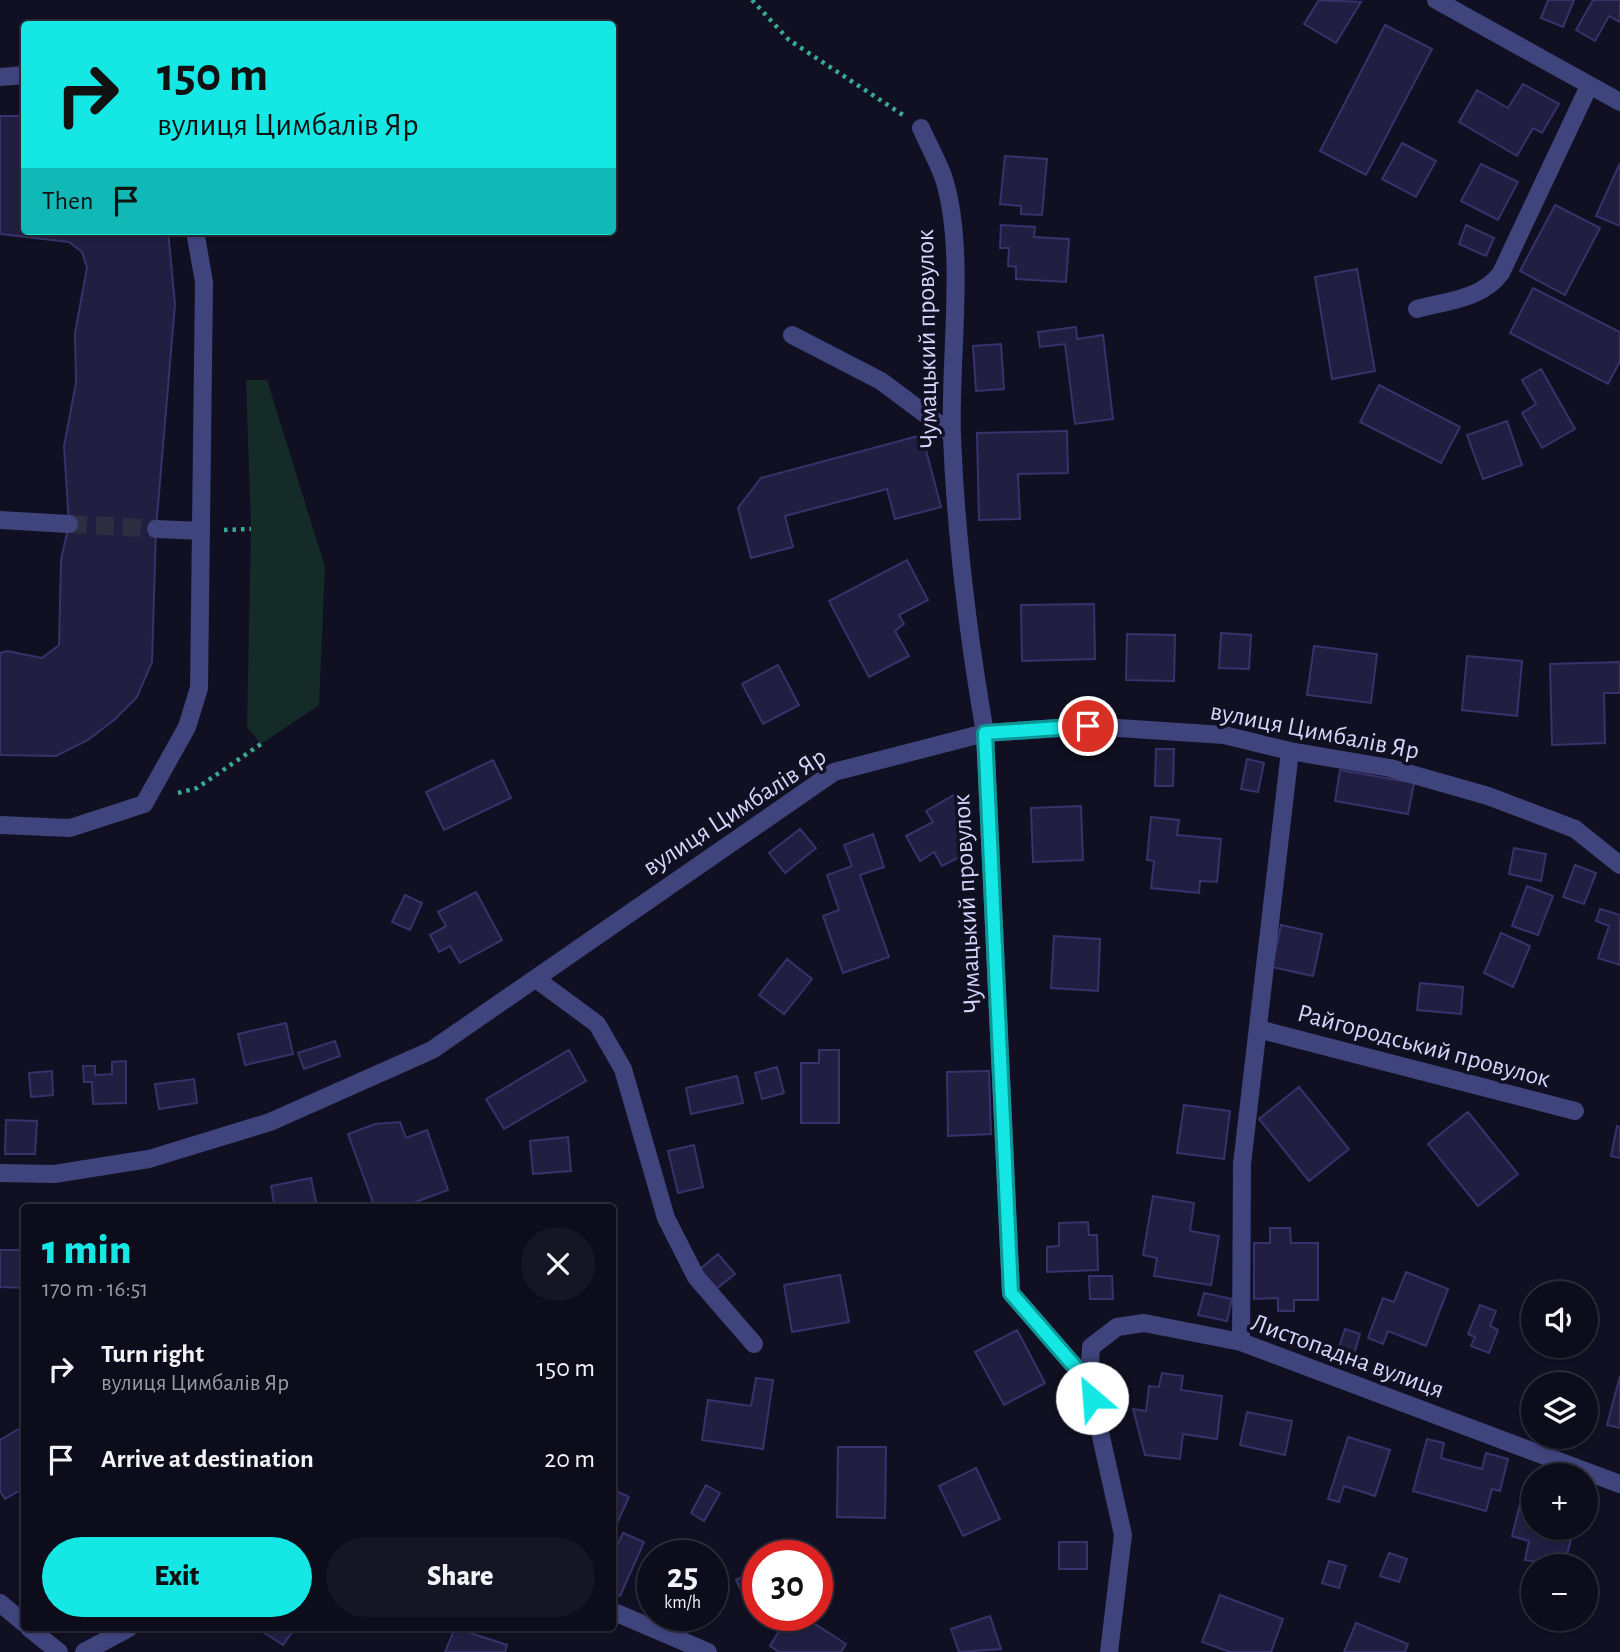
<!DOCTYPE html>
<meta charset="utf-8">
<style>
body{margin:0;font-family:"Alegreya Sans",sans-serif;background:#161523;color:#f1f3f6;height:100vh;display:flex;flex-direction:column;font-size:26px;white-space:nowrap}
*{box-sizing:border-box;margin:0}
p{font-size:23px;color:#9a9ba2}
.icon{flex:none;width:38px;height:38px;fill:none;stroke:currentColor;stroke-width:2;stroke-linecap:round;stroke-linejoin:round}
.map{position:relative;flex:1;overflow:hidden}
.side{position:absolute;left:21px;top:1204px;width:595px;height:427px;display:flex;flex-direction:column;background:#0d0c1a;border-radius:7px;box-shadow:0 2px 5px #0004,0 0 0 2px #2d2c39}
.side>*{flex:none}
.banner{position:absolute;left:21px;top:21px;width:595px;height:214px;border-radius:7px;box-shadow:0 2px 5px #0004,0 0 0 2px #2d2c39;background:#15e7e4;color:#111;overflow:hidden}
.buttons{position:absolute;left:1521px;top:1281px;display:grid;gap:14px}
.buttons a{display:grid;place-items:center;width:77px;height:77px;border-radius:50%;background:#0d0c1a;box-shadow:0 2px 5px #0004,0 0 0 2px #2d2c39;font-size:35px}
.speed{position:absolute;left:637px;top:1540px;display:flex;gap:14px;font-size:35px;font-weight:700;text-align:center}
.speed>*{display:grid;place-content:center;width:91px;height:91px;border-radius:50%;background:#0d0c1a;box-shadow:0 2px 5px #0004,0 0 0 2px #2d2c39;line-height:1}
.speed small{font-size:18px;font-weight:400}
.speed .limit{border:10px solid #d22;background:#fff;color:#111}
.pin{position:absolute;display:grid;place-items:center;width:60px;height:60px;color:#fff;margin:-30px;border:4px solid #fff;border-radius:50%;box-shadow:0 2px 7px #0007}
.me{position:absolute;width:77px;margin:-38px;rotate:333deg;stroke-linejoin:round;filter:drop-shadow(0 0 5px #0008)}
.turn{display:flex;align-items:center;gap:24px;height:147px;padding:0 21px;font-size:32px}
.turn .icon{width:91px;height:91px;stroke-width:2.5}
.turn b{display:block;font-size:49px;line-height:60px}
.then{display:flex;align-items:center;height:66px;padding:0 21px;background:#0003;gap:14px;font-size:26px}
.round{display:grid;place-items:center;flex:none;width:74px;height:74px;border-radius:37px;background:#161523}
.headline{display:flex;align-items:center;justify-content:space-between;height:119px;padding:0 21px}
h1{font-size:42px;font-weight:800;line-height:52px;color:#15e7e4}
.cta{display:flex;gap:14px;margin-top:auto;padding:14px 21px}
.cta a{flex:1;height:80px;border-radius:42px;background:#15e7e4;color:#111;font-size:28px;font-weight:800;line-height:80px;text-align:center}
.cta a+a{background:#161523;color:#f1f3f6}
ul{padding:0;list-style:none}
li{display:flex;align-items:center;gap:21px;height:91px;padding:0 21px}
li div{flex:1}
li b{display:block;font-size:26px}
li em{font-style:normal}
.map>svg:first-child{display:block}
.green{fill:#142b28}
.building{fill:#211e41;stroke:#37326b;stroke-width:2}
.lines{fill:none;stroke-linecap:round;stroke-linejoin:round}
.minor-tunnel{stroke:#2e2e43;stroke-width:18;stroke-dasharray:18 9;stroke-linecap:butt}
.path{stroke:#39aa97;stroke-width:4.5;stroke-dasharray:3.5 5;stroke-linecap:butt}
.minor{stroke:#3f447d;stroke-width:18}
.route-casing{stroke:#0e9694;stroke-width:18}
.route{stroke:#15e7e4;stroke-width:12}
.labels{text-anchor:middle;stroke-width:7;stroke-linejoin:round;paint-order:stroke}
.street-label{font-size:26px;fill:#d5d5fb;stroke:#111022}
</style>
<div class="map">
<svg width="1620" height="1652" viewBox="0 0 1620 1652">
<rect width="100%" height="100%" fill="#111022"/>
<!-- green -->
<path class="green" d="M246,380H267L325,567L319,705L261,744L247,727L251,529Z"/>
<!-- building -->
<path class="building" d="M1319,0L1361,2L1336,43L1304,24Z
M1548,0H1574L1563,27L1541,18Z
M1593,0H1620V22L1609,16L1595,41L1576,30Z
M1385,25L1432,49L1366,175L1320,151Z
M1523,84L1559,104L1542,133L1533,128L1517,156L1459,122L1477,90L1508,108Z
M0,116H24V231H168L175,304L156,529L152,662L137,697L114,720L88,740L56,756L0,755V653L7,651L42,658L59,645L61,560L69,524L64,446L76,383L75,333L87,268L82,252L69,242L0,234Z
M1402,143L1436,161L1416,197L1382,179Z
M1005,156L1047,159L1042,215L1021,214V206L1000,204Z
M1620,163V226L1596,216Z
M1481,164L1518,182L1498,220L1461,201Z
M1555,205L1600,228L1565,295L1520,271Z
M1001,225L1035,227L1034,237L1069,239L1066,282L1016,279V267L1008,266L1009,248H1000Z
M1466,225L1494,238L1486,256L1459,244Z
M1357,269L1375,371L1332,379L1315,277Z
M1533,288L1620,332V361L1608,384L1510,333Z
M1076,327L1077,339L1103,335L1113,419L1075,424L1065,344L1040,347L1038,332Z
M1001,344L1004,389L976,391L973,346Z
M1541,369L1575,429L1542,448L1522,413L1536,404L1522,380Z
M1379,385L1460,427L1441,463L1360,422Z
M1507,421L1522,465L1483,479L1467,435Z
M1067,431L1068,473L1018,474L1020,519L979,520L977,433Z
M922,435L941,507L895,519L887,489L785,516L793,547L751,558L738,508L761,478Z
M907,560L928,600L899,615L904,624L895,631L909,656L869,677L829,601Z
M1094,604L1095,659L1022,661L1021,605Z
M1221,633L1251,635L1249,669L1219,668Z
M1127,634L1175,635L1174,681L1126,680Z
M1314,646L1377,654L1371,703L1307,695Z
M1467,656L1522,661L1517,716L1462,710Z
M1620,662V693H1604L1605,743L1552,745L1550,664Z
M778,665L799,705L763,724L742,684Z
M1156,749H1174L1173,786H1155Z
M1247,759L1264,763L1258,792L1241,789Z
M493,760L511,798L444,830L426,792Z
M1340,770L1414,783L1408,814L1335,801Z
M954,795L976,836L962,843L967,853L942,866L934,852L920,861L906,836L933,822L926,811Z
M1081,806L1083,860L1033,862L1031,808Z
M1151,817L1179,820L1177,835L1221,839L1217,882L1200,881L1199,893L1151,888L1154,861L1147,860Z
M800,829L816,848L785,873L769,853Z
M873,834L884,867L860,875L889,957L843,973L823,916L839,910L827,875L852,866L844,845Z
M1514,848L1546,854L1541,881L1509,874Z
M1575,865L1596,873L1584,904L1563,897Z
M1527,886L1553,896L1538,935L1512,926Z
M476,892L502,940L460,963L450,946L439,952L430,935L446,926L438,912Z
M405,895L422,903L410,930L392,922Z
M1600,909L1620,915V965L1598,958L1609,926L1596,921Z
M1281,925L1322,934L1313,976L1272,967Z
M1501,933L1530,946L1513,987L1484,973Z
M1054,936L1100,939L1098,991L1051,988Z
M787,959L812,979L784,1014L759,995Z
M1420,983L1463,987L1461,1014L1417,1010Z
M286,1023L293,1054L245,1065L238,1034Z
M335,1041L340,1056L304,1069L298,1053Z
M569,1050L586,1081L504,1129L486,1099Z
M819,1050H839V1123H801V1063H819Z
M126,1061V1103L93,1104L92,1082H84L83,1066H95V1075L112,1074V1062Z
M777,1067L784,1093L762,1099L755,1073Z
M52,1071L53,1095L31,1097L29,1073Z
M989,1071L991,1134L948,1136L947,1072Z
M737,1076L743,1103L691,1114L686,1088Z
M194,1079L197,1103L159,1109L155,1084Z
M1299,1087L1349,1149L1309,1181L1259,1119Z
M1184,1105L1230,1111L1224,1159L1177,1153Z
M1468,1112L1518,1174L1478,1206L1428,1144Z
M6,1120L37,1121L35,1154H5Z
M400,1122L406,1138L427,1130L448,1190L400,1208H375L348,1134L375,1124Z
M1617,1126L1620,1127V1158L1611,1156Z
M568,1137L571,1171L533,1174L530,1141Z
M694,1145L703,1187L678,1193L668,1151Z
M311,1178L317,1206L275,1208L271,1186Z
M1153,1196L1194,1203L1190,1231L1219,1236L1211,1285L1154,1276L1157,1258L1143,1255Z
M1088,1222L1089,1235H1097L1098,1270L1047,1272V1247L1059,1246V1223Z
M1270,1228H1290L1291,1243H1318V1300H1294V1311H1278V1298L1254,1299V1243H1270Z
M0,1250H24V1288L0,1287Z
M718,1254L735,1274L716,1289L700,1269Z
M1406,1272L1448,1289L1426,1346L1388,1331L1383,1344L1368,1338L1383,1298L1394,1302Z
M840,1275L849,1322L792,1332L784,1285Z
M1089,1276H1112L1113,1299H1090Z
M1204,1293L1232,1299L1227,1321L1198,1315Z
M1480,1305L1496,1311L1490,1326L1498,1330L1489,1353L1471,1346L1475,1337L1468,1334Z
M1345,1329L1360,1334L1352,1361L1336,1356Z
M1017,1330L1045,1383L1004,1405L975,1352Z
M1162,1373L1183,1376L1181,1390L1222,1396L1217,1439L1183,1434L1180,1459L1145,1455L1133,1409L1146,1411L1149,1386L1159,1387Z
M1620,1376V1428L1607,1425Z
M756,1378L773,1380L763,1449L702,1440L708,1400L751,1406Z
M1247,1412L1292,1421L1285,1455L1240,1445Z
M24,1426V1488L5,1499L0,1491V1440Z
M1348,1437L1390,1450L1375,1496L1344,1486L1339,1502L1328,1499Z
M1427,1439L1444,1443L1441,1458L1482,1469L1486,1453L1508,1459L1500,1491L1492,1489L1486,1511L1413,1491Z
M838,1447H886L885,1518L837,1517Z
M976,1468L1000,1519L963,1536L939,1486Z
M706,1485L720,1493L704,1521L691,1513Z
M612,1489L629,1497L612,1534Z
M1522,1496L1532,1499L1533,1496V1528H1574L1564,1566L1525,1560L1529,1541L1512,1536Z
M623,1533L644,1542L620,1596L612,1592V1556Z
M1059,1542H1087V1569H1059Z
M1389,1553L1407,1559L1399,1582L1380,1576Z
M1329,1561L1346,1566L1339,1588L1322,1583Z
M753,1572L758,1592L745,1598L736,1580Z
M1220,1595L1283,1619L1271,1652H1230L1202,1642Z
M789,1615H801L846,1644L841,1652H779L770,1646Z
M990,1616L1001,1649L959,1652L951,1629Z
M1356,1623L1408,1644L1405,1652H1344Z
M257,1628H295L283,1645Z
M455,1628L507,1645L505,1652H445Z"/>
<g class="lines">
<!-- minor-tunnel -->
<path class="minor-tunnel" d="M69,524L156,529"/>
<!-- path -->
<path class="path" d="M752,0L789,40L903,115
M224,530L251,529
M178,793L197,788L261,744"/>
<!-- minor -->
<path class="minor" d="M1436,0L1620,102
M0,77L24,75
M921,128C928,144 937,160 943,176C967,248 949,359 952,437C956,537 968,635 985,733L1011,1293L1089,1383L1123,1535L1109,1652
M1417,309C1447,301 1482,299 1501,273L1589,86
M792,335L881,381L952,434
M0,520L69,524
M156,529L201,531
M0,825L70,828L144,804L187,727L199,688L204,282L195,231
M536,979L597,1024L623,1069L666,1218L696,1277L754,1344
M1258,1029L1575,1111
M0,1173L54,1174L149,1159L270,1122L432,1050L834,772L985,733L1088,726L1224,735L1290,751L1390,768L1488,796L1575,829L1620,865
M1241,1342L1242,1164L1290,751
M1089,1383L1091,1347L1117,1327L1144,1323L1241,1342L1620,1484
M0,1603L24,1623
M612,1611L708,1652
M29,1628L59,1652
M84,1652L129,1628"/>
</g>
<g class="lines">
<!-- route casing -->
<g class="route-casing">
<path id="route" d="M1088,726L985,733L1011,1293L1089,1383L1092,1398"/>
</g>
<!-- route -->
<use href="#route" class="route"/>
</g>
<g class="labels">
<!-- street labels -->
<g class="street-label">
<text transform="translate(926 339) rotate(-91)" y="9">Чумацький провулок</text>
<text transform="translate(1315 730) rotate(11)" y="9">вулиця Цимбалів Яр</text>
<text transform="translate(734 811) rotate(-33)" y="9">вулиця Цимбалів Яр</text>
<text transform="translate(966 904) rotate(-93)" y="9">Чумацький провулок</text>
<text transform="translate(1424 1045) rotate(15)" y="9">Райгородський провулок</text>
<text transform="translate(1348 1355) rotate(20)" y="9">Листопадна вулиця</text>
</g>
</g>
</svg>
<div class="buttons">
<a><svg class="icon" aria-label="sound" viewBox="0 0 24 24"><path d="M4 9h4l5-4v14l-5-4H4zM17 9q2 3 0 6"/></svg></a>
<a><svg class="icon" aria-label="layers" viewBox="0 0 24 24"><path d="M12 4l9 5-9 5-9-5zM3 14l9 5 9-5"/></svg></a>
<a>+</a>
<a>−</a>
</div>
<div class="speed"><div>25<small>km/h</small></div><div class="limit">30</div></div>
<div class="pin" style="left:1088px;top:726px;background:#d93025"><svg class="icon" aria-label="arrive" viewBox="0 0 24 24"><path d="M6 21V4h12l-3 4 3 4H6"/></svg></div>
<svg class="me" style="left:1092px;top:1398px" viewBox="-20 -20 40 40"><circle r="19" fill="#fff"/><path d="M0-13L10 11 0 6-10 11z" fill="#15e7e4"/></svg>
<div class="banner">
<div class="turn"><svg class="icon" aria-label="right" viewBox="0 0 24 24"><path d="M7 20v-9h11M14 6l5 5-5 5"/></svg><div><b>150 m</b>вулиця Цимбалів Яр</div></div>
<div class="then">Then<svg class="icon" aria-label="arrive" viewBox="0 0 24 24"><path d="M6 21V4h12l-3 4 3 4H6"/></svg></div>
</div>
<section class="side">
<div class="headline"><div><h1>1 min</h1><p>170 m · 16:51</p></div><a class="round"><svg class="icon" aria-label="close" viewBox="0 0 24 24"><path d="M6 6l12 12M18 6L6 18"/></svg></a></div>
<ul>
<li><svg class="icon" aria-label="right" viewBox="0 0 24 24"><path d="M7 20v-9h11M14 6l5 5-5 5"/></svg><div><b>Turn right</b><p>вулиця Цимбалів Яр</p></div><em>150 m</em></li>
<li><svg class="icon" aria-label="arrive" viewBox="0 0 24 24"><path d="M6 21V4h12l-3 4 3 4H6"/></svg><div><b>Arrive at destination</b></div><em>20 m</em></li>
</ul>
<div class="cta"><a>Exit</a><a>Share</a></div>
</section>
</div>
